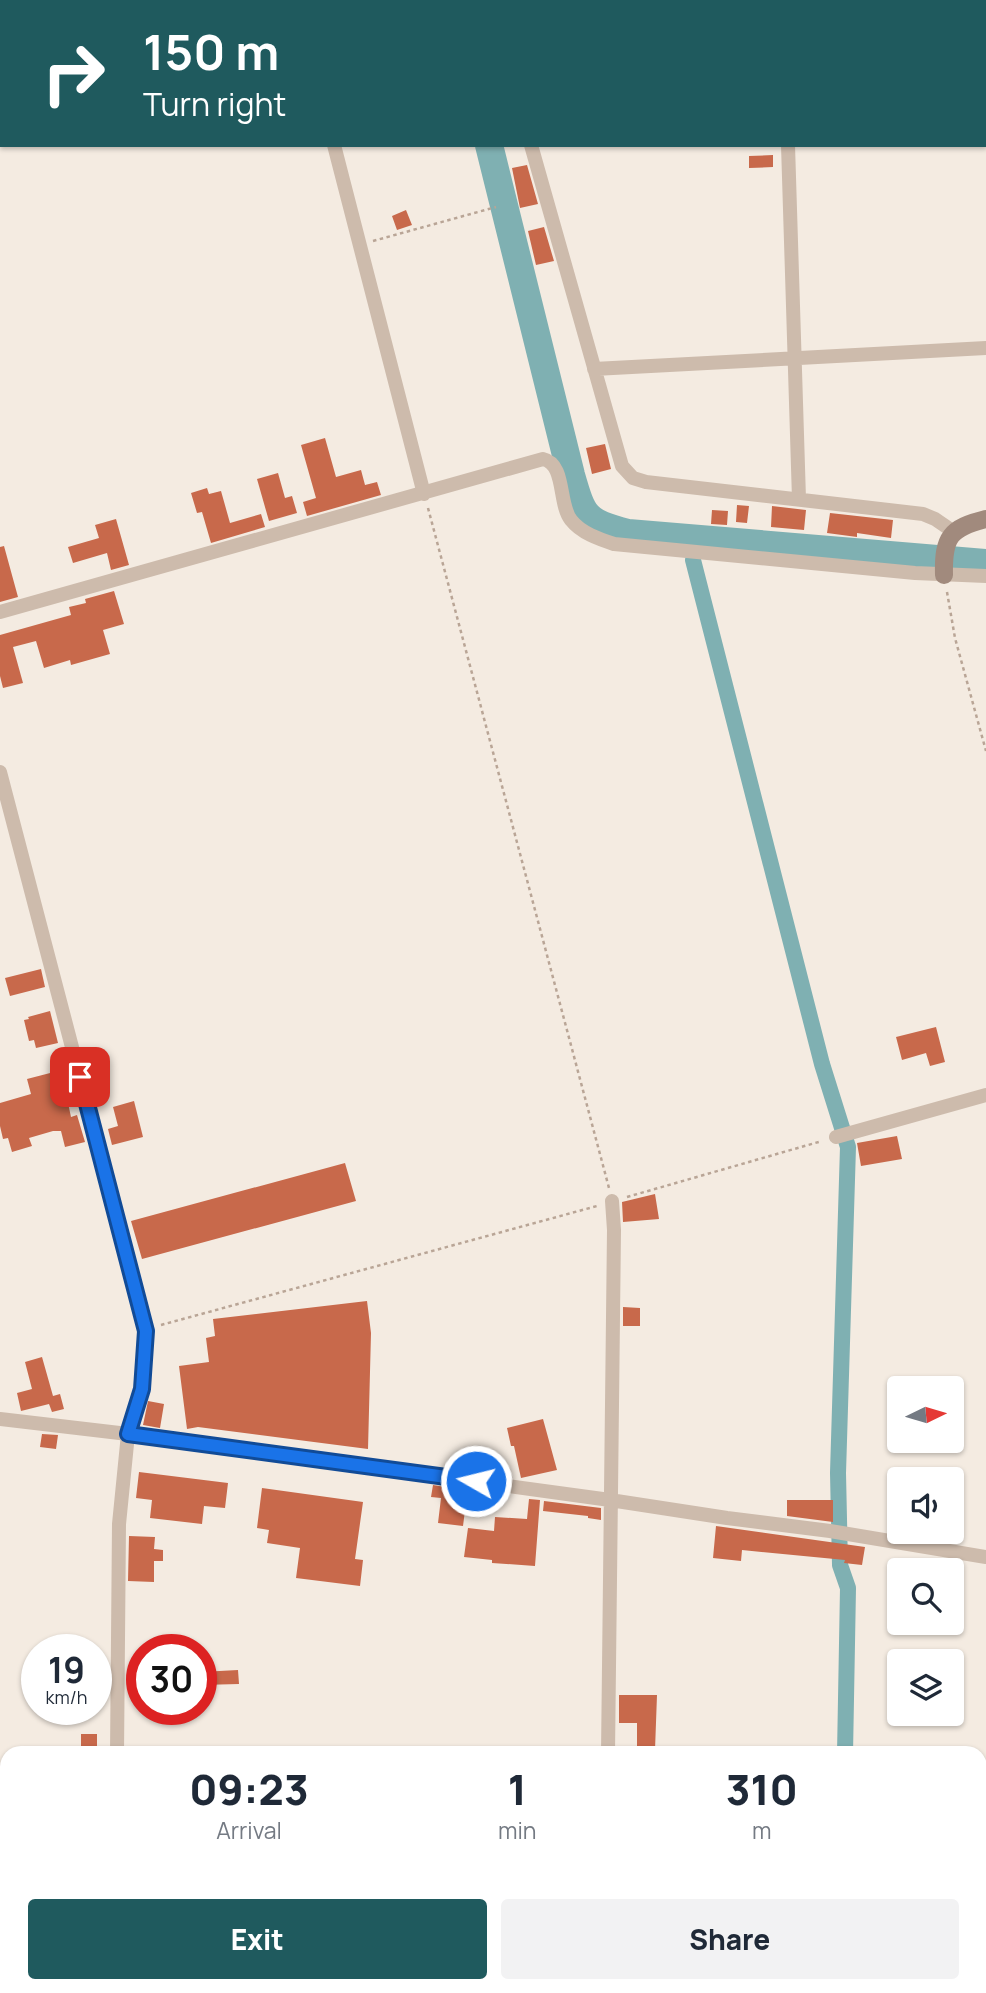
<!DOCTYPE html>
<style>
body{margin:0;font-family:Manrope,sans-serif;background:#f2f2f3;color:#1f2937;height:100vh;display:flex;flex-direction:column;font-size:26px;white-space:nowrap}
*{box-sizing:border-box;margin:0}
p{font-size:23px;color:#747a83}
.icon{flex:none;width:38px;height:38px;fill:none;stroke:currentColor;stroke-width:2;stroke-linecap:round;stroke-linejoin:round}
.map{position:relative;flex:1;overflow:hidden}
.details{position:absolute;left:0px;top:1746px;width:987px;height:247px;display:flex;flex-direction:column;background:#fff;border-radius:21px 21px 0 0;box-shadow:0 2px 5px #0004}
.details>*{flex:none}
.banner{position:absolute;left:0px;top:0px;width:987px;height:147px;box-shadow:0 2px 5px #0004;background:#1f5a5e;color:#fff;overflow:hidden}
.needle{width:46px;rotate:85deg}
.buttons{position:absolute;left:887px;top:1376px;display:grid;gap:14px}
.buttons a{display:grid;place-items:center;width:77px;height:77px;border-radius:7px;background:#fff;box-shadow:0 2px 5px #0004;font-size:35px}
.speed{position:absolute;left:21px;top:1634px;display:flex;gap:14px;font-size:35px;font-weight:700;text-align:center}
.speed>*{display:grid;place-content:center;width:91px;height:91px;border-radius:50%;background:#fff;box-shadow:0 2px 5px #0004;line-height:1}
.speed small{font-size:18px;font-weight:400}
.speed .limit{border:10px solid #d22;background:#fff;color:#111}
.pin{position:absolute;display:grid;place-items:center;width:60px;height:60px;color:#fff;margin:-30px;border-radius:14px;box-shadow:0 4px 10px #0006}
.me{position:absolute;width:77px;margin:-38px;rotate:278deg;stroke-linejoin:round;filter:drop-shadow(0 0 5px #0008)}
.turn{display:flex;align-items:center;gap:24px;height:147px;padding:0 28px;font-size:32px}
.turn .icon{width:91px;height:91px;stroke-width:2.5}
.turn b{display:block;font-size:49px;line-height:60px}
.eta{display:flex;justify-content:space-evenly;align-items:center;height:119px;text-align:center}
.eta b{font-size:42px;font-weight:800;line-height:49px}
.button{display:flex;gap:14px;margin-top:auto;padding:14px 28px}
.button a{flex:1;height:80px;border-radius:7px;background:#1f5a5e;color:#fff;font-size:28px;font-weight:800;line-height:80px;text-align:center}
.button a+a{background:#f2f2f3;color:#1f2937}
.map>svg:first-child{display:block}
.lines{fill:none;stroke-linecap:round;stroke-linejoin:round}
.canal{stroke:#7fb0b2;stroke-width:16}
.river{stroke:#7fb0b2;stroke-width:28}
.building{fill:#c8694b}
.path{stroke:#b9a596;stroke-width:2.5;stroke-dasharray:3.5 3.5;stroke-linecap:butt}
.street{stroke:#cdbbac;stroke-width:14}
.secondary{stroke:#a18a7d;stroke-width:18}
.route-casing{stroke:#114b97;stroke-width:18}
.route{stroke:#1a73e8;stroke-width:12}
</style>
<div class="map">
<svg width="986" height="1993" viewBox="0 0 986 1993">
<rect width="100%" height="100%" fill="#f4ebe1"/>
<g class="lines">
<!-- canal -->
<path class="canal" d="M693,560L822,1064L848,1147L838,1473L840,1565L848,1588L845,1754
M842,1986V1993"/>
<!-- river -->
<path class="river" d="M0,30H2
M489,145L571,475C583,517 585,522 628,533L986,563"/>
</g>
<!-- building -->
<path class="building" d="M773,155V167L749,168V156Z
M527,165L538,204L520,208L512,168Z
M406,210L412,225L397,230L392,216Z
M544,227L554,261L536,265L528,231Z
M325,438L336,477L361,470L365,485L377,482L381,495L307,516L303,502L316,498L301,445Z
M605,444L611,469L592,474L586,448Z
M278,473L285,498L292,496L297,513L269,521L257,479Z
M207,488L209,494L221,491L230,523L261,514L265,527L211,543L202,512L197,513L191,493Z
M737,505L749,506L747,523L736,522Z
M772,506L806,510L804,530L771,527Z
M712,510L728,511L727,525L711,524Z
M830,513L893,520L891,538L857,533V537L827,533Z
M116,519L129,565L111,570L107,553L73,563L68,547L99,538L95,525Z
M4,546L18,597L0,602V547Z
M114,591L124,624L103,630L110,654L71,665L70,660L44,668L36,641L13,647L23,683L3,688L0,676V635L71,615L69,607L86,603L85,599Z
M41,969L45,987L10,996L5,978Z
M50,1011L58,1043L36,1048L34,1040L29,1041L24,1020L29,1019L28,1017Z
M936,1027L945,1062L930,1066L926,1053L902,1060L896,1037Z
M54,1072L55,1076L62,1075L71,1117L77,1115L85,1142L65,1147L61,1131H53L29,1138L32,1146L12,1152L8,1138L3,1139L0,1126V1103L31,1094L27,1079Z
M134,1101L143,1137L112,1145L108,1129L118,1126L113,1107Z
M897,1136L902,1159L861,1166L857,1143Z
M345,1163L356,1201L142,1259L131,1221Z
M655,1194L659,1219L623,1222L622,1202Z
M367,1301L371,1333L368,1449L198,1427L187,1429L179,1366L209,1362L206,1338L215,1336L213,1319Z
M623,1307L640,1308V1326H623Z
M42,1357L53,1396L60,1394L64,1409L52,1412L49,1404L21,1411L17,1393L32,1389L25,1362Z
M148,1401L164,1404L160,1428L143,1425Z
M543,1419L557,1470L521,1478L514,1446H511L507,1428Z
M42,1434L58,1435L56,1449L40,1447Z
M139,1472L228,1483L225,1508L204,1506L202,1524L150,1518L152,1500L136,1498Z
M433,1485L445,1487L446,1493L467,1495L463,1526L438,1523L441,1498L431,1497Z
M262,1488L363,1502L355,1559L363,1560L360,1586L296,1578L300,1548L267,1543L269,1530L257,1528Z
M529,1499L540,1500L535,1566L492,1563V1560L464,1557L468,1528L494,1531L495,1517L527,1519Z
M787,1500H833V1522L787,1516Z
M544,1501L601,1508V1520L588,1518V1516L543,1511Z
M716,1526L865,1547L862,1565L844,1563L845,1560L742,1550L741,1561L713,1558Z
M129,1536L155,1537L154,1549L163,1550V1561H154V1582L128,1581Z
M238,1670L239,1684L201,1685V1672Z
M619,1695H657L655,1750H637V1723H619Z
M81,1734H97V1754H81Z"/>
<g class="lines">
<!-- path -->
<path class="path" d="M373,241L496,207
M428,508L609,1188
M947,592L955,638L986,751
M627,1197L822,1141
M161,1325L597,1206"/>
<!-- street -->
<path class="street" d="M114,0L127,2
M301,0V2
M783,0V2
M0,67L2,66
M334,145L424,494
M531,145L622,466L633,478L646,482L923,514L935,519L954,532
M788,145L799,499
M594,369L986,348
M0,612L543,459C566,464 558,504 571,520C581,533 599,539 614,544L915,573L986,576
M0,772L146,1330L142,1389L128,1434L119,1524L117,1754
M836,1137L986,1095
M0,1419L128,1434L610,1500L727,1518L830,1531L986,1557
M608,1754L614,1230L612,1201
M422,1986L423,1993
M115,1993V1986
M312,1993L315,1986
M607,1993V1986"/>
<!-- secondary -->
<path class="secondary" d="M944,575C943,537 950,528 986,519"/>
</g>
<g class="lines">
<!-- route casing -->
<g class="route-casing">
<path id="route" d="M80,1077L146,1331L142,1389L128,1434L476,1481"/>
</g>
<!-- route -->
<use href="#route" class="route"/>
</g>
</svg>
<div class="buttons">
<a><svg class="needle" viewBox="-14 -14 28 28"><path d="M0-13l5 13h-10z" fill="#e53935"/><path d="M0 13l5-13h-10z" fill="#747a83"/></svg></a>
<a><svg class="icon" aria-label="sound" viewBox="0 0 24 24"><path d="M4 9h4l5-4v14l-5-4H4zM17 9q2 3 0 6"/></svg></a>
<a><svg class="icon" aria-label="search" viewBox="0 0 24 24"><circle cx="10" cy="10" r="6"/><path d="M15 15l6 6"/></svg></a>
<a><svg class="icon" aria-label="layers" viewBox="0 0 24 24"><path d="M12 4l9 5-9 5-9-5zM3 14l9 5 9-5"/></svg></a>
</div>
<div class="speed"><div>19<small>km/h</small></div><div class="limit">30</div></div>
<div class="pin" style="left:80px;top:1077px;background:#d93025"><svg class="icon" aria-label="arrive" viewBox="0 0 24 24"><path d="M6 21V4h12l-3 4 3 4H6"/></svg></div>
<svg class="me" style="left:476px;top:1481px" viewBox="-20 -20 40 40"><circle r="17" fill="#1a73e8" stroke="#fff" stroke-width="3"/><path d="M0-11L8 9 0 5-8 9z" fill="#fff"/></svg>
<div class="banner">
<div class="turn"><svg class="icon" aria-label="right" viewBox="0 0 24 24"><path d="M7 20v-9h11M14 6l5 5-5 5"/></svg><div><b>150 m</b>Turn right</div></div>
</div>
<section class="details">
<div class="eta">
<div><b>09:23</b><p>Arrival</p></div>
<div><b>1</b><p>min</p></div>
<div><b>310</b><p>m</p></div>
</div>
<div class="button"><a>Exit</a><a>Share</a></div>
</section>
</div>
